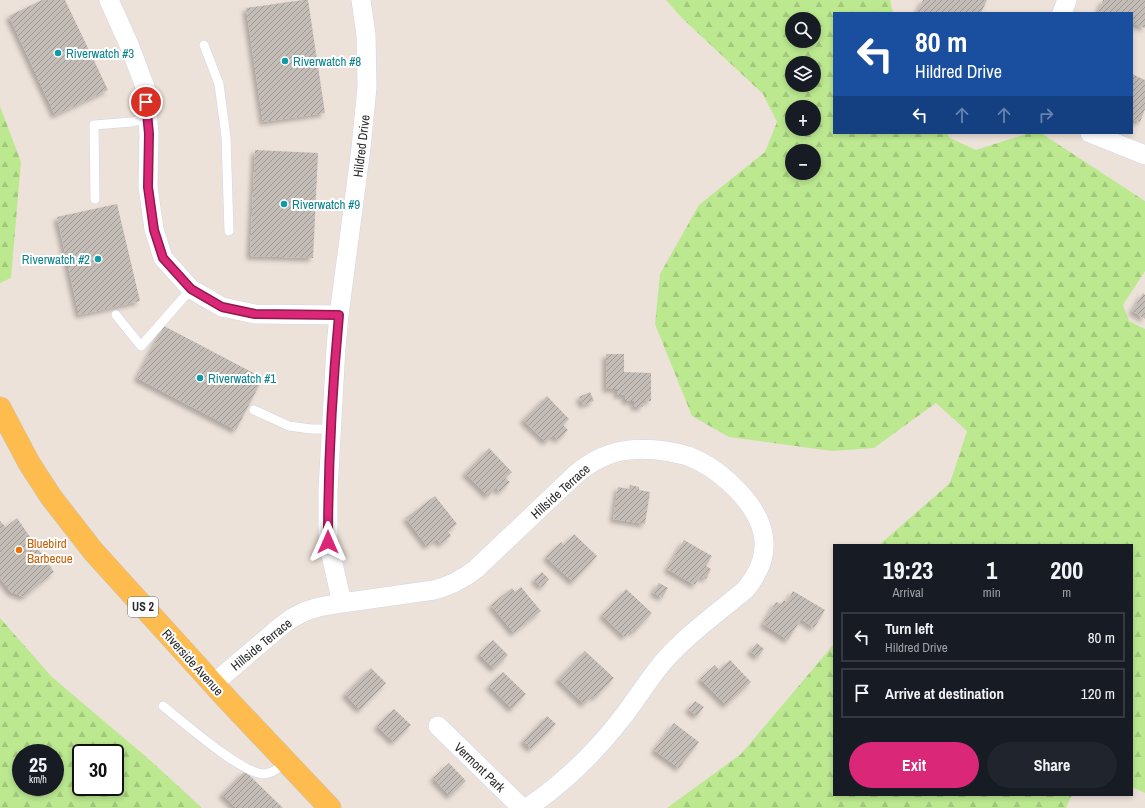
<!DOCTYPE html>
<meta charset="utf-8">
<style>
body{margin:0;font-family:"Archivo Narrow",sans-serif;background:#20242c;color:#f1f3f6;height:100vh;display:flex;flex-direction:column;font-size:15px;white-space:nowrap}
*{box-sizing:border-box;margin:0}
p{font-size:13px;color:#9ea1a6}
.icon{flex:none;width:22px;height:22px;fill:none;stroke:currentColor;stroke-width:2;stroke-linecap:round;stroke-linejoin:round}
.map{position:relative;flex:1;overflow:hidden}
.sheet{position:absolute;left:833px;top:544px;width:300px;height:252px;display:flex;flex-direction:column;background:#171b24;border-radius:0px;box-shadow:0 2px 6px #0003}
.sheet>*{flex:none}
.top-card{position:absolute;left:833px;top:12px;width:300px;height:122px;border-radius:0px;box-shadow:0 2px 6px #0003;background:#1a4fa0;color:#fff;overflow:hidden}
.buttons{position:absolute;left:785px;top:12px;display:grid;gap:8px}
.buttons a{display:grid;place-items:center;width:36px;height:36px;border-radius:50%;background:#171b24;box-shadow:0 2px 6px #0003;font-size:20px}
.speed{position:absolute;left:12px;top:744px;display:flex;gap:8px;font-size:20px;font-weight:700;text-align:center}
.speed>*{display:grid;place-content:center;width:52px;height:52px;border-radius:50%;background:#171b24;box-shadow:0 2px 6px #0003;line-height:1}
.speed small{font-size:10px;font-weight:400}
.speed .limit{border:2px solid #111;border-radius:6px;background:#fff;color:#111}
.pin{position:absolute;display:grid;place-items:center;width:34px;height:34px;color:#fff;margin:-17px;border:2px solid #fff;border-radius:50%;box-shadow:0 1px 4px #0007}
.me{position:absolute;width:44px;margin:-22px;rotate:0deg;stroke-linejoin:round;filter:drop-shadow(0 0 3px #0008)}
.turn{display:flex;align-items:center;gap:14px;height:84px;padding:0 16px;font-size:18px}
.turn .icon{width:52px;height:52px;stroke-width:2.5}
.turn b{display:block;font-size:28px;line-height:34px}
.lanes{display:flex;align-items:center;height:38px;padding:0 16px;background:#0003;justify-content:center;gap:20px;direction:ltr}
.lanes .off{opacity:.35}
.eta{display:flex;justify-content:space-evenly;align-items:center;height:68px;text-align:center}
.eta b{font-size:24px;font-weight:700;line-height:28px}
.cta{display:flex;gap:8px;margin-top:auto;padding:8px 16px}
.cta a{flex:1;height:46px;border-radius:24px;background:#db2777;color:#fff;font-size:16px;font-weight:700;line-height:46px;text-align:center}
.cta a+a{background:#20242c;color:#f1f3f6}
ul{padding:0;list-style:none}
li{display:flex;align-items:center;gap:12px;height:50px;margin:0 8px 6px;padding:0 8px;border:2px solid #363941;border-radius:0px}
li div{flex:1}
li b{display:block;font-size:15px}
li em{font-style:normal}
.map>svg:first-child{display:block}
.forest{fill:url(#forest-firs);fill-rule:evenodd}
.building{fill:url(#building-hatch);filter:url(#shadow)}
.lines{fill:none;stroke-linecap:round;stroke-linejoin:round}
.service-casing{stroke:#cfd6e4;stroke-width:10}
.minor-casing{stroke:#cfd6e4;stroke-width:20}
.primary-casing{stroke:#c3c3c3;stroke-width:23}
.service{stroke:#fff;stroke-width:9}
.minor{stroke:#fff;stroke-width:19}
.primary{stroke:#febb4e;stroke-width:22}
.route-casing{stroke:#8e194d;stroke-width:10}
.route{stroke:#db2777;stroke-width:7}
.culture-dot{fill:#0f9aa8;stroke:#fff;stroke-width:1.5}
.food-dot{fill:#e8710a;stroke:#fff;stroke-width:1.5}
.labels{text-anchor:middle;stroke-width:4;stroke-linejoin:round;paint-order:stroke}
.shield{fill:#fff;stroke:#696969;stroke-width:1}
.shield-label{font-size:12px;font-weight:bold;fill:#292929}
.culture-label{font-size:13px;fill:#0d838f;stroke:#fff;text-anchor:start}
.street-label{font-size:13px;fill:#292929;stroke:#fff}
.food-label{font-size:13px;fill:#c56008;stroke:#fff;text-anchor:start}
</style>
<div class="map">
<svg width="1145" height="808" viewBox="0 0 1145 808">
<defs>
<pattern id="forest-firs" width="22" height="20" patternUnits="userSpaceOnUse"><rect width="22" height="20" fill="#bce990"/><path d="M5 1l3.5 6h-7zM16 11l3.5 6h-7z" fill="#a2c87c"/></pattern>
<pattern id="building-hatch" width="6" height="6" patternUnits="userSpaceOnUse"><rect width="6" height="6" fill="#c4bcb6"/><path d="M-1 1l2-2M0 6l6-6M5 7l2-2" fill="none" stroke="#9f9994"/></pattern>
<filter id="shadow"><feDropShadow dx="-3.5" dy="3.5" stdDeviation="2" flood-color="#0004"/></filter>
</defs>
<rect width="100%" height="100%" fill="#ede2da"/>
<!-- forest -->
<path class="forest" d="M666,0H890L893,13H834V133H947L950,138L976,150L1029,133H1041L1145,201V271L1123,305L1129,321L1145,329V793L1132,787V545H879L950,483L967,431L936,403L874,448L832,451L729,437L692,416L655,324L660,274L699,205L765,152L777,122L763,94L682,18ZM792,19H814V41H792ZM792,63H814V85H792ZM792,107H814V129H792ZM792,151H814V173H792Z
M0,106L21,162L11,278L0,283Z
M0,618L52,677L151,761L202,808H0ZM21,753H55V787H21ZM81,753H115V787H81Z
M834,644V795H1072L1066,808H667L741,754Z"/>
<!-- building -->
<path class="building" d="M42,0H65L108,90L55,115L9,16Z
M303,0H308L325,113L263,122L246,8Z
M923,0H987L981,13H917Z
M1103,0H1145V28L1132,23V13H1098Z
M1132,74L1145,80V109L1140,122L1132,119Z
M255,150L318,153L313,258L250,256Z
M117,204L140,301L79,315L57,217Z
M1143,293L1145,295V319L1132,311Z
M164,326L263,378L236,430L137,378Z
M606,354H624V372L651,373V401H643V407H634V401H625V395H617V389H606Z
M590,392L594,401L583,405L579,397Z
M547,396L569,419L563,425L568,430L558,440L553,435L546,442L523,420Z
M489,448L512,472L505,478L510,482L500,492L496,487L488,496L465,473Z
M630,485L639,487V490L650,492L645,524L613,519L618,487L629,489Z
M435,496L457,524L448,531L451,536L441,544L437,539L427,546L406,518Z
M17,518L54,572L24,597L11,592L0,578V521L6,527Z
M574,534L597,556L573,582L546,557L561,542L564,545Z
M684,540L712,556L706,566L711,569L706,579L700,576L695,585L667,569Z
M542,572L549,579L542,587L534,580Z
M659,583L668,588L662,598L653,592Z
M521,587L541,611L514,633L491,605L512,588L515,592Z
M626,589L652,613L633,633L631,630L625,637L602,615Z
M793,591L825,610L814,628L801,619L788,640L763,624L776,602L781,604L784,600L787,602Z
M493,640L508,655L494,669L479,654Z
M757,643L764,649L758,657L750,651Z
M585,651L614,678L595,698L593,695L584,704L558,679Z
M730,660L751,682L726,705L700,679L715,665L719,670Z
M371,668L386,683L360,710L345,694Z
M503,672L526,694L512,709L489,686Z
M695,701L704,707L697,716L688,709Z
M394,709L411,725L394,742L377,726Z
M547,716L556,724L531,749L523,741Z
M674,723L699,742L679,768L654,750Z
M449,763L466,781L450,796L433,778Z
M245,771L283,808H236L222,794Z"/>
<g class="lines">
<!-- service casing -->
<g class="service-casing">
<path id="service" d="M204,45L219,84L226,137L229,231
M95,199L94,125L132,122L147,118
M116,315L141,346L191,289
M254,410L289,426L311,429H332
M163,706C182,721 242,774 264,774C272,774 280,767 286,763"/>
</g>
<!-- minor casing -->
<g class="minor-casing">
<path id="minor" d="M109,0L130,47L145,87L149,134L148,187L154,229L163,258L191,289L222,307L255,314L339,315L361,148L367,87L366,35L361,0
M1062,13L1067,0
M1090,133L1145,155
M339,315L336,347L328,490V542L342,603
M213,684L280,627L292,618L306,611L319,607L342,603L434,590C450,586 463,579 476,569L576,474C590,463 604,454 622,451C642,447 668,450 688,456C704,462 717,471 729,482C764,514 779,550 745,590C717,613 687,635 663,662C648,680 636,700 622,718C594,754 564,783 527,808
M438,726L522,808"/>
</g>
<!-- primary casing -->
<g class="primary-casing">
<path id="primary" d="M0,408L29,463L51,497L93,551L227,699L330,808"/>
</g>
<!-- service -->
<use href="#service" class="service"/>
<!-- minor -->
<use href="#minor" class="minor"/>
<!-- primary -->
<use href="#primary" class="primary"/>
</g>
<g class="lines">
<!-- route casing -->
<g class="route-casing">
<path id="route" d="M146,102L149,134L148,187L154,230L163,258L191,289L222,307L255,314L339,315C332,390 328,466 328,542"/>
</g>
<!-- route -->
<use href="#route" class="route"/>
</g>
<!-- markers -->
<g class="culture-dot">
<circle cx="58" cy="53" r="4"/>
<circle cx="285" cy="61" r="4"/>
<circle cx="284" cy="204" r="4"/>
<circle cx="98" cy="259" r="4"/>
<circle cx="200" cy="378" r="4"/>
</g>
<circle class="food-dot" cx="19" cy="550" r="4"/>
<g class="labels">
<!-- shield labels -->
<rect class="shield" x="128" y="597" width="30" height="20" rx="3"/>
<g class="shield-label">
<text x="143" y="611">US 2</text>
</g>
<!-- culture labels -->
<g class="culture-label">
<text x="66" y="58">Riverwatch #3</text>
<text x="293" y="66">Riverwatch #8</text>
<text x="292" y="209">Riverwatch #9</text>
<text x="90" y="264" text-anchor="end">Riverwatch #2</text>
<text x="208" y="383">Riverwatch #1</text>
</g>
<!-- street labels -->
<g class="street-label">
<text transform="translate(361 146) rotate(-83)" y="5">Hildred Drive</text>
<text transform="translate(560 491) rotate(-42)" y="5">Hillside Terrace</text>
<text transform="translate(261 644) rotate(-39)" y="5">Hillside Terrace</text>
<text transform="translate(193 662) rotate(48)" y="5">Riverside Avenue</text>
<text transform="translate(480 767) rotate(44)" y="5">Vermont Park</text>
</g>
<!-- food labels -->
<g class="food-label">
<text x="27" y="548">Bluebird<tspan x="27" dy="15">Barbecue</tspan></text>
</g>
</g>
</svg>
<div class="buttons">
<a><svg class="icon" aria-label="search" viewBox="0 0 24 24"><circle cx="10" cy="10" r="6"/><path d="M15 15l6 6"/></svg></a>
<a><svg class="icon" aria-label="layers" viewBox="0 0 24 24"><path d="M12 4l9 5-9 5-9-5zM3 14l9 5 9-5"/></svg></a>
<a>+</a>
<a>−</a>
</div>
<div class="speed"><div>25<small>km/h</small></div><div class="limit">30</div></div>
<div class="pin" style="left:146px;top:102px;background:#d93025"><svg class="icon" aria-label="arrive" viewBox="0 0 24 24"><path d="M6 21V4h12l-3 4 3 4H6"/></svg></div>
<svg class="me" style="left:328px;top:542px" viewBox="-20 -20 40 40"><path d="M0-17L14 15 0 8-14 15z" fill="#db2777" stroke="#fff" stroke-width="4"/></svg>
<div class="top-card">
<div class="turn"><svg class="icon" aria-label="left" viewBox="0 0 24 24"><path d="M17 20v-9H6M10 6l-5 5 5 5"/></svg><div><b>80 m</b>Hildred Drive</div></div>
<div class="lanes"><svg class="icon" aria-label="left" viewBox="0 0 24 24"><path d="M17 20v-9H6M10 6l-5 5 5 5"/></svg><svg class="icon off" aria-label="ahead" viewBox="0 0 24 24"><path d="M12 20V5M6 11l6-6 6 6"/></svg><svg class="icon off" aria-label="ahead" viewBox="0 0 24 24"><path d="M12 20V5M6 11l6-6 6 6"/></svg><svg class="icon off" aria-label="right" viewBox="0 0 24 24"><path d="M7 20v-9h11M14 6l5 5-5 5"/></svg></div>
</div>
<section class="sheet">
<div class="eta">
<div><b>19:23</b><p>Arrival</p></div>
<div><b>1</b><p>min</p></div>
<div><b>200</b><p>m</p></div>
</div>
<ul>
<li><svg class="icon" aria-label="left" viewBox="0 0 24 24"><path d="M17 20v-9H6M10 6l-5 5 5 5"/></svg><div><b>Turn left</b><p>Hildred Drive</p></div><em>80 m</em></li>
<li><svg class="icon" aria-label="arrive" viewBox="0 0 24 24"><path d="M6 21V4h12l-3 4 3 4H6"/></svg><div><b>Arrive at destination</b></div><em>120 m</em></li>
</ul>
<div class="cta"><a>Exit</a><a>Share</a></div>
</section>
</div>
